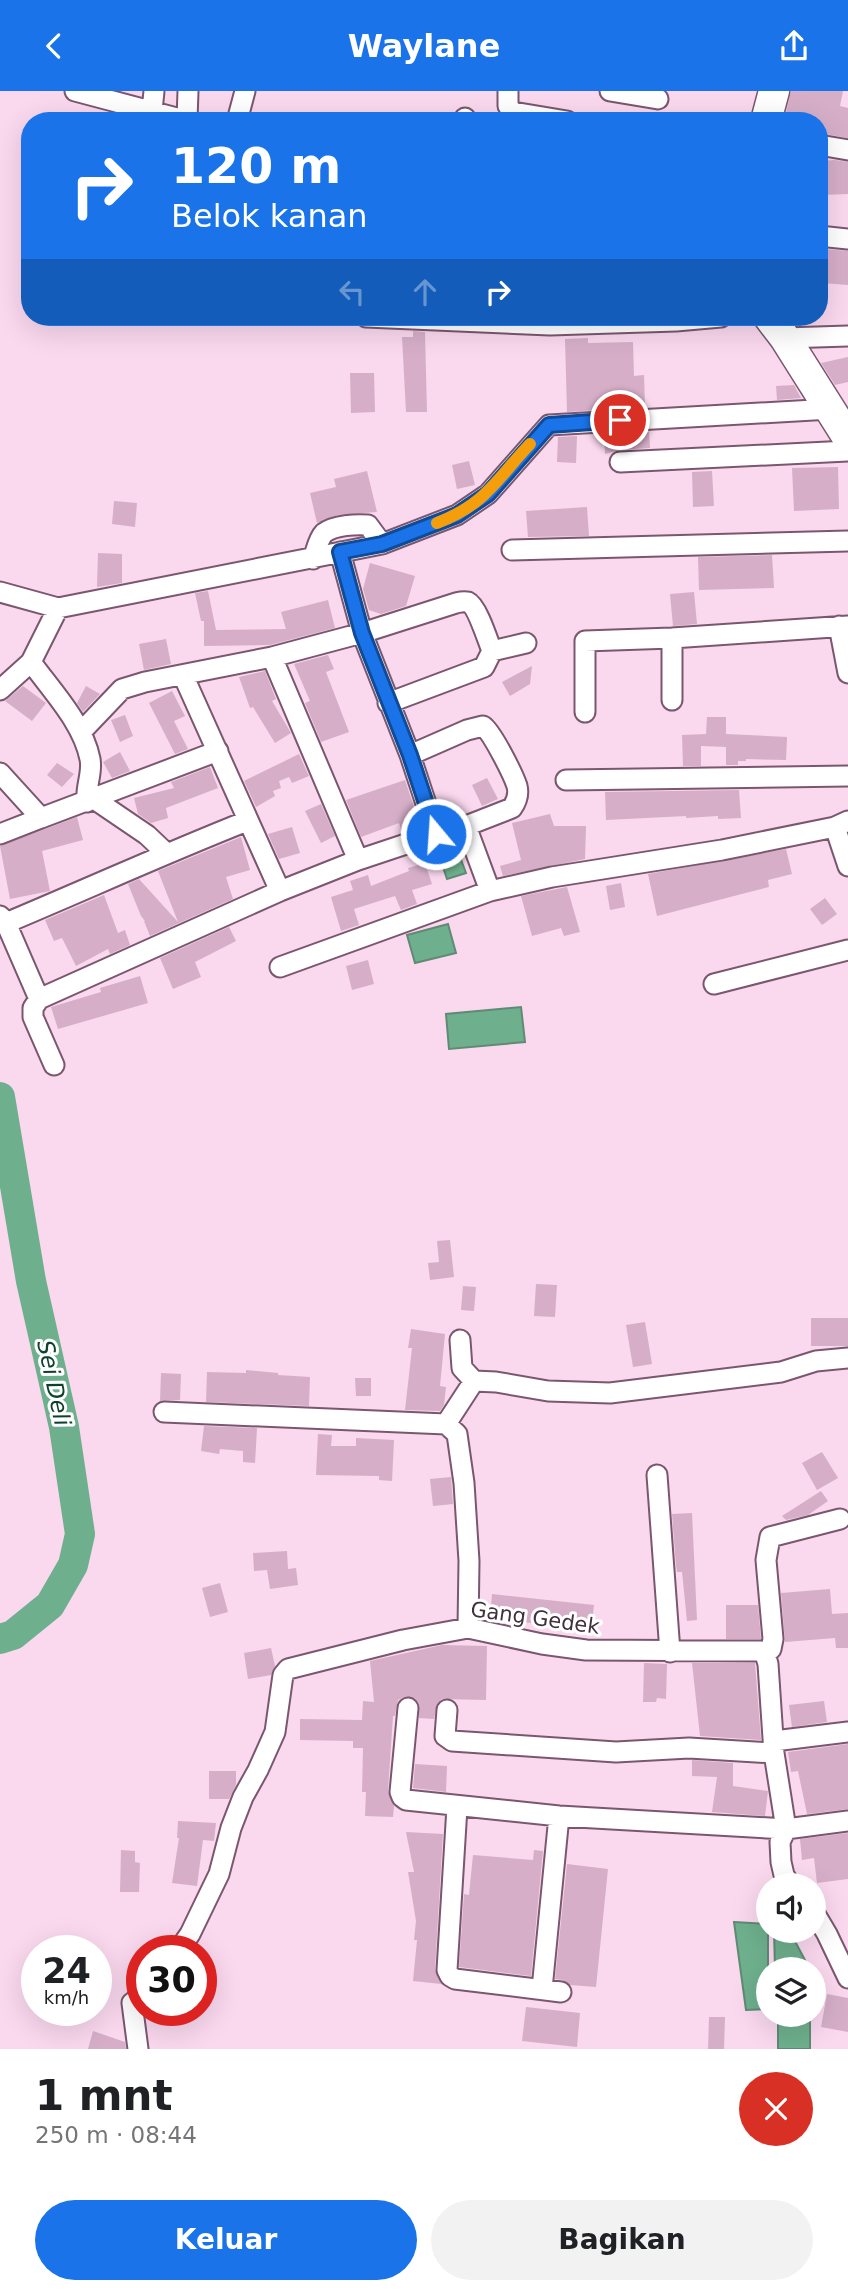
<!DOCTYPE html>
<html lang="id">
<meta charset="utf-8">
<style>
body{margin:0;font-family:"DejaVu Sans",sans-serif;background:#f2f2f2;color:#202124;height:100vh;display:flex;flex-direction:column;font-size:26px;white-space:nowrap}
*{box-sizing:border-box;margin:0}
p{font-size:23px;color:#757577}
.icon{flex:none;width:38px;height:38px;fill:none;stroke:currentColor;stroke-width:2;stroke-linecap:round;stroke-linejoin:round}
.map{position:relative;height:1958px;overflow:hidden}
.details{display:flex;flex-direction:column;background:#fff;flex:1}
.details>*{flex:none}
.guide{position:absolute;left:21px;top:21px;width:807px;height:214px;border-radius:28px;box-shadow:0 7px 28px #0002;background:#1a73e8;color:#fff;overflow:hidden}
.tools{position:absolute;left:756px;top:1782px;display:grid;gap:14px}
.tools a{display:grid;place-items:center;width:70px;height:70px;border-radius:50%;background:#fff;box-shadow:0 7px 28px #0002;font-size:35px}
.speed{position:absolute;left:21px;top:1844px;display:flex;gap:14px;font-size:35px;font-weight:700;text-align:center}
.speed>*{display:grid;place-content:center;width:91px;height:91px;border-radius:50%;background:#fff;box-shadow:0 7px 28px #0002;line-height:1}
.speed small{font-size:18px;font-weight:400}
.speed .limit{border:10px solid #d22;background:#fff;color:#111}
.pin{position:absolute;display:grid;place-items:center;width:60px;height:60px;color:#fff;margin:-30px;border:4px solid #fff;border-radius:50%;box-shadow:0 2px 7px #0007}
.me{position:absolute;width:77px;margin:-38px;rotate:342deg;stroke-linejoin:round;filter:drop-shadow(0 0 5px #0008)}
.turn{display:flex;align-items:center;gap:24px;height:147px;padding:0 35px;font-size:32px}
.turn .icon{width:91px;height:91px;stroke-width:2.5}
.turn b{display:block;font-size:49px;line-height:60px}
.lanes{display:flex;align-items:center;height:66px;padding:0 35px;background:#0003;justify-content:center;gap:35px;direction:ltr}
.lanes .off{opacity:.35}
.round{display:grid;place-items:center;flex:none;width:74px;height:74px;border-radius:37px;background:#f2f2f2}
.overview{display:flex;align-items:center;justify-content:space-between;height:119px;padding:0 35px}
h1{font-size:42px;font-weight:700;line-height:52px}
.primary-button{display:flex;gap:14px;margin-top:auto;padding:14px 35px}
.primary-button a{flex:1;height:80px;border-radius:42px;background:#1a73e8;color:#fff;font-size:28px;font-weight:700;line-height:80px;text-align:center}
.primary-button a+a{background:#f2f2f2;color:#202124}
header{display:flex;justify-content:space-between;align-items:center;height:91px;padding:0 35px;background:#1a73e8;color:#fff;font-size:32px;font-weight:700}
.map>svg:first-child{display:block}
.water{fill:#6eb08d;stroke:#608a75;stroke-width:2}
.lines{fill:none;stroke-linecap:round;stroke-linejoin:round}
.river{stroke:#6eb08d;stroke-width:30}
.building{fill:#d6aec8}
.minor-casing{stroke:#7b576f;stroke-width:23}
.primary-casing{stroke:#7b576f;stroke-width:33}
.minor{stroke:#fff;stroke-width:19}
.primary{stroke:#fff;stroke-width:30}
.route-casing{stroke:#114b97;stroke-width:18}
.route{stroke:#1a73e8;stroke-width:12}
.slow{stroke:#f59e0b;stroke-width:12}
.labels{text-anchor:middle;stroke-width:6;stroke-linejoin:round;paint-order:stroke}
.street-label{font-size:21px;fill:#41313c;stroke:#fff}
.water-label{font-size:23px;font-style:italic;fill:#0c422b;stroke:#fff}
</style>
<header><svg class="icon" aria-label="back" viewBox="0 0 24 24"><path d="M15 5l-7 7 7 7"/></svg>Waylane<svg class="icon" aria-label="share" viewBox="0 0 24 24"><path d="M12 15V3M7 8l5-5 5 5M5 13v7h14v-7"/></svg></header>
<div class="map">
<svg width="848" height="1958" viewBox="0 0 848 1958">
<rect width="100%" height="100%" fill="#fad8ee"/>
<!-- water -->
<path class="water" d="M456,755L466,782L447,788L438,761Z
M448,833L456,862L415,872L407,844Z
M521,916L525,951L449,958L446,923Z
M734,1831L768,1833V1918L746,1919Z
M774,1839H789L805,1869L806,1878H775Z
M778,1923H810V1958H778Z"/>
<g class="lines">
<!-- river -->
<path class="river" d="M0,1006L31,1190L64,1336L80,1443L73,1474L50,1514L13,1544L0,1548"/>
</g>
<!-- building -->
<path class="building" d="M791,0H843L840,15L848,17V47L819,42V30H784Z
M835,69L848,71V103L822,104L819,70Z
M825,158L848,160V194L822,192Z
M413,240L425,241L427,321H406L402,246H413Z
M588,247V252L633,251L634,285L644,284L645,316L567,321L565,248Z
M848,266V291L835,294L821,272Z
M350,282H374L375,321L351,322Z
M794,294L801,307L777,309L776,295Z
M649,341L650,357L619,359L605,363L604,343Z
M577,345L576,372L557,371L558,346Z
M469,370L475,394L457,398L452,374Z
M838,376L839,418L794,420L792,377Z
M367,380L377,421L337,424L317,432L310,402L336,396L334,388Z
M712,380L714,415L693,416L692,381Z
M114,410L137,412L135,436L112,433Z
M587,416L589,445L528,446L526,420Z
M98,462L122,463V492L97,496Z
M772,464L774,497L699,499L698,466Z
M370,472L415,485L406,515L381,523L369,519L363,498Z
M208,500L216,539L286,538L281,521L328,509L335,537L270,554L204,555V530H201L195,502Z
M694,501L697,533L673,535L670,503Z
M166,548L171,573L144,579L139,553Z
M328,564L334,578L326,581L349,641L321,651L305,612L310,610L294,573Z
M532,575L530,593L510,605L502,591Z
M265,580L276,608L272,610L291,642L275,652L253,616L250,617L239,586Z
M23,595L46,612L32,630L5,610Z
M86,595L100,603L83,621L77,612Z
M172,600L185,625L174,630L188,658L175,663L149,612Z
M125,624L133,645L120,651L111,629Z
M707,626H726V643L787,646L786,669L746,668V670H738V674H726V656L701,655V675H683L682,644L706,643Z
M120,661L130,680L112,687L103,671Z
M299,663L309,685L292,692L289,686L279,690L281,697L273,700L275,705L256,716L244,690Z
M57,672L74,683L62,696L47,684Z
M210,676L218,697L166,717L168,727L151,732L138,723L134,707L174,697L171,691Z
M487,687L498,708L482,715L472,694Z
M405,689L420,734L402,741L399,732L361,746L346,709Z
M739,699L741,727L718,728V725L686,727V725L606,729L605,701Z
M321,713L335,745L321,752L305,720Z
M550,723L554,735H586L585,768L503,785L500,775L521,769L512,732Z
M77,726L83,749L42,760L50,800L10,808L0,755Z
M292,736L300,762L279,768L268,743Z
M241,746L250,779L226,786L233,808L150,845L144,830H145L141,825L128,793L139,788L178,831L158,780Z
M786,758L792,783L768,789L769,796L657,825L648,783Z
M425,772L432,793L412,799L417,813L401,819L395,805L354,818L359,834L341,840L331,806L353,799L350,790L368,784L371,795L409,780L408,777Z
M621,792L625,816L610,819L606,795Z
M567,796L580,841L564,845L561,837L532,845L521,805Z
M104,804L118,842L125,839L130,854L110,863L108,858L76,875L62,847L54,850L45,829Z
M825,807L837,823L822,834L810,818Z
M229,836L236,850L195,871L201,886L173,898L160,867Z
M368,869L374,893L352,899L346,875Z
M140,885L148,912L58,938L51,916L101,901L100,897Z
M450,1149L454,1186L430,1189L428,1172L439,1171L437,1150Z
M536,1193L557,1194L555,1226L534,1225Z
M463,1195L476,1196L474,1220L461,1219Z
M811,1227H848V1255H811Z
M645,1231L652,1273L633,1276L626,1234Z
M411,1238L445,1243L440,1295L446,1296L444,1314L440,1320L405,1319L412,1257H408Z
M246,1279L278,1282V1284L310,1286L309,1315L206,1311L207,1281L246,1282Z
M161,1282L181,1283L180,1309L160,1310Z
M355,1287H371V1305H356Z
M204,1335L257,1337L255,1372L243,1371V1360L220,1358L219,1363L201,1360Z
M318,1343L332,1344L331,1355H356V1347L394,1349L392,1390L379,1389V1385L316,1384Z
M822,1361L838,1387L817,1399L802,1372Z
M451,1386L453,1413L433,1415L430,1388Z
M821,1400L828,1410L808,1424L786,1429L782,1425Z
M692,1422L697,1529L687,1530L682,1481H677L676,1475L672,1423Z
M287,1460L288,1478L296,1477L298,1494L270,1498L267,1479L254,1480L253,1462Z
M220,1492L228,1521L210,1526L202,1497Z
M830,1498L832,1523L848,1522V1557H836L835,1547L785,1551L781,1502Z
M492,1503L594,1514L591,1539L490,1527Z
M726,1514H758L761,1548H726Z
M442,1554L487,1555L486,1609L442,1608L437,1613L434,1628L419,1627V1613L415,1607L404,1606L398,1609L395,1625H393L388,1700L394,1715L393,1726L365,1725L366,1701H362L363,1657H353V1650L300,1649V1628L362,1629L363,1610L374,1611L370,1570Z
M271,1557L275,1575L271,1584L248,1588L244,1562Z
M644,1572L667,1573L666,1608L657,1607L656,1611H643Z
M692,1572H755L761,1649L700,1645Z
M824,1610L827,1631L792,1636L789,1614Z
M848,1653V1718L807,1723L798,1680L791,1681L788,1661Z
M692,1669L733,1672V1695L768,1700L765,1725L712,1721L717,1686L692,1685Z
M415,1673L447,1675L446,1701L413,1697Z
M209,1680H236V1694L229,1708H209Z
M178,1730L216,1732L214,1750L203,1749L197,1795L172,1792L179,1747H177Z
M406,1741L443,1743L435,1878L441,1893L413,1890L417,1849H414L416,1830L408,1781H414Z
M848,1742V1788L817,1792L814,1767L802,1769L800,1748Z
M121,1759L135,1760V1771L140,1772L139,1801H120Z
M534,1759L543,1760L531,1885L459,1876L464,1803L469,1804L473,1764L533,1769Z
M567,1773L608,1778L596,1896L570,1894L563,1889L555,1888Z
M827,1903L848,1907V1941L821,1936Z
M526,1916L580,1922L577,1956L522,1950Z
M709,1926H725L724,1958H708Z
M93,1940L125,1951L126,1958H88Z"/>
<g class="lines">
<!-- minor casing -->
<g class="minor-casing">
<path id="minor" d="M75,0L188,30
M508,0V15L513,21L567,30
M610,0L658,8
M152,20L154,0
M187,29L188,0
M237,30L245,0
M465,30V27
M819,54L848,59
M819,145L848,148
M366,226L550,234L676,230L721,226
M785,247L848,245
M620,371L848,360
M512,459L848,450
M313,468C316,460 318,448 324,442C334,434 357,433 368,434L382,453
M0,501L58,517L382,453L457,424L488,403L549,334L831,318
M839,535L848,582
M672,547V609
M492,560L526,552
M272,566L358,769
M31,571C52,600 83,632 90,668C93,682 85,696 87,711
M183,584L280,800L358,769L436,743L410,664L362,542L340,461
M0,599L31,571L58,517
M585,621V550L672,547L848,535
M81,641L122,598L145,591L272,566L362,542L456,512C460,511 463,510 468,511C477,515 488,550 492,560L484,576L388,612
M410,664L467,639L483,635C492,641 513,683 517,695C519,703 517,710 512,717L466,735L436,743
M0,682L41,727L0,743
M566,689L848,685
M94,708L147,744L166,762
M41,727L218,660
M466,735L490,800
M835,736L848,775
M0,825L6,832L39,908
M6,832C87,798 166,762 247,730
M280,876L490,800L552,786L722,759L835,736L848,730
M714,893L848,859
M54,974L33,926V917L39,908L280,800
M460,1249L462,1277L474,1290
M164,1321L446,1333L457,1343L464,1392L469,1470L468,1537
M446,1333L474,1290L496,1291L548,1300L610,1302L781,1281L816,1270L848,1267
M657,1384L670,1561
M765,1563L771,1558L773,1548L766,1469L770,1446L840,1428
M408,1617L400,1701L402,1706L406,1709L559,1725L786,1738L848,1730
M447,1619L445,1645L452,1650L616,1661L689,1657L774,1662
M774,1650L848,1641
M457,1716L447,1879L450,1885L455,1888L561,1901
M814,1821L827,1843L848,1887
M178,1860L190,1843L219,1783L231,1737L243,1706L258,1679L275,1641L283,1584L288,1578L403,1549L468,1537L542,1553L586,1559L761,1560L765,1563L768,1573L774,1662L786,1738L780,1751L781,1771L784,1784L790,1794
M542,1898L559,1725
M138,1958L132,1912L142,1904"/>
</g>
<!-- primary casing -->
<g class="primary-casing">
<path id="primary" d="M766,30L774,0
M769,226L785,247L848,347"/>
</g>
<!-- minor -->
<use href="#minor" class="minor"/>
<!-- primary -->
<use href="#primary" class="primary"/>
</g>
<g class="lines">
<!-- route casing -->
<g class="route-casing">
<path id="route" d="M436,743L410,664L362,542L340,461L382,453L457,424L488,403L549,334L620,329"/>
</g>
<!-- route -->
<use href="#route" class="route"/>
<!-- slow -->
<path class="slow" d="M437,432C486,413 496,389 530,353"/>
</g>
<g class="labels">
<!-- street labels -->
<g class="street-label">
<text transform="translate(535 1527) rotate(8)" y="7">Gang Gedek</text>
</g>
<!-- water labels -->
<g class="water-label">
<text transform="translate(54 1292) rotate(78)" y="8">Sei Deli</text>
</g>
</g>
</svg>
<div class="tools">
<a><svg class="icon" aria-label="sound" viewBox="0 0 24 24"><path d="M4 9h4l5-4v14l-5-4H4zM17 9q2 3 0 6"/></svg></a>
<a><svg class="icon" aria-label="layers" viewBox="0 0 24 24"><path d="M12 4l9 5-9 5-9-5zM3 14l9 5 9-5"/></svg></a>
</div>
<div class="speed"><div>24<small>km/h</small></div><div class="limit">30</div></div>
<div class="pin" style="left:620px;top:329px;background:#d93025"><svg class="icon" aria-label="arrive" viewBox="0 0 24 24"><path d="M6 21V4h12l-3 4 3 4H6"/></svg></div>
<svg class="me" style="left:436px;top:743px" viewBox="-20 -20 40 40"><circle r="17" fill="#1a73e8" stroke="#fff" stroke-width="3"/><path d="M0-11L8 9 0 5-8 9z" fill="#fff"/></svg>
<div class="guide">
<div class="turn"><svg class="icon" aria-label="right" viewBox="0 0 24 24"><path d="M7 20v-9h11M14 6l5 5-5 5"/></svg><div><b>120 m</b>Belok kanan</div></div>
<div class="lanes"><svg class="icon off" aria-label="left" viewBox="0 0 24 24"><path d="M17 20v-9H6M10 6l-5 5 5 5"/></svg><svg class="icon off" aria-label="ahead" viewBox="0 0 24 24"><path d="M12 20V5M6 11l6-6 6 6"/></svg><svg class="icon" aria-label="right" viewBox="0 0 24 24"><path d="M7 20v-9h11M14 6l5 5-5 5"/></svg></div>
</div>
</div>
<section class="details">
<div class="overview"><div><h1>1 mnt</h1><p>250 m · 08:44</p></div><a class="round" style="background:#d93025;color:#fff"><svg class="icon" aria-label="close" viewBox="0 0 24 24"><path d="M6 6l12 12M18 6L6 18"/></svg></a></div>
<div class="primary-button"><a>Keluar</a><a>Bagikan</a></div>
</section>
